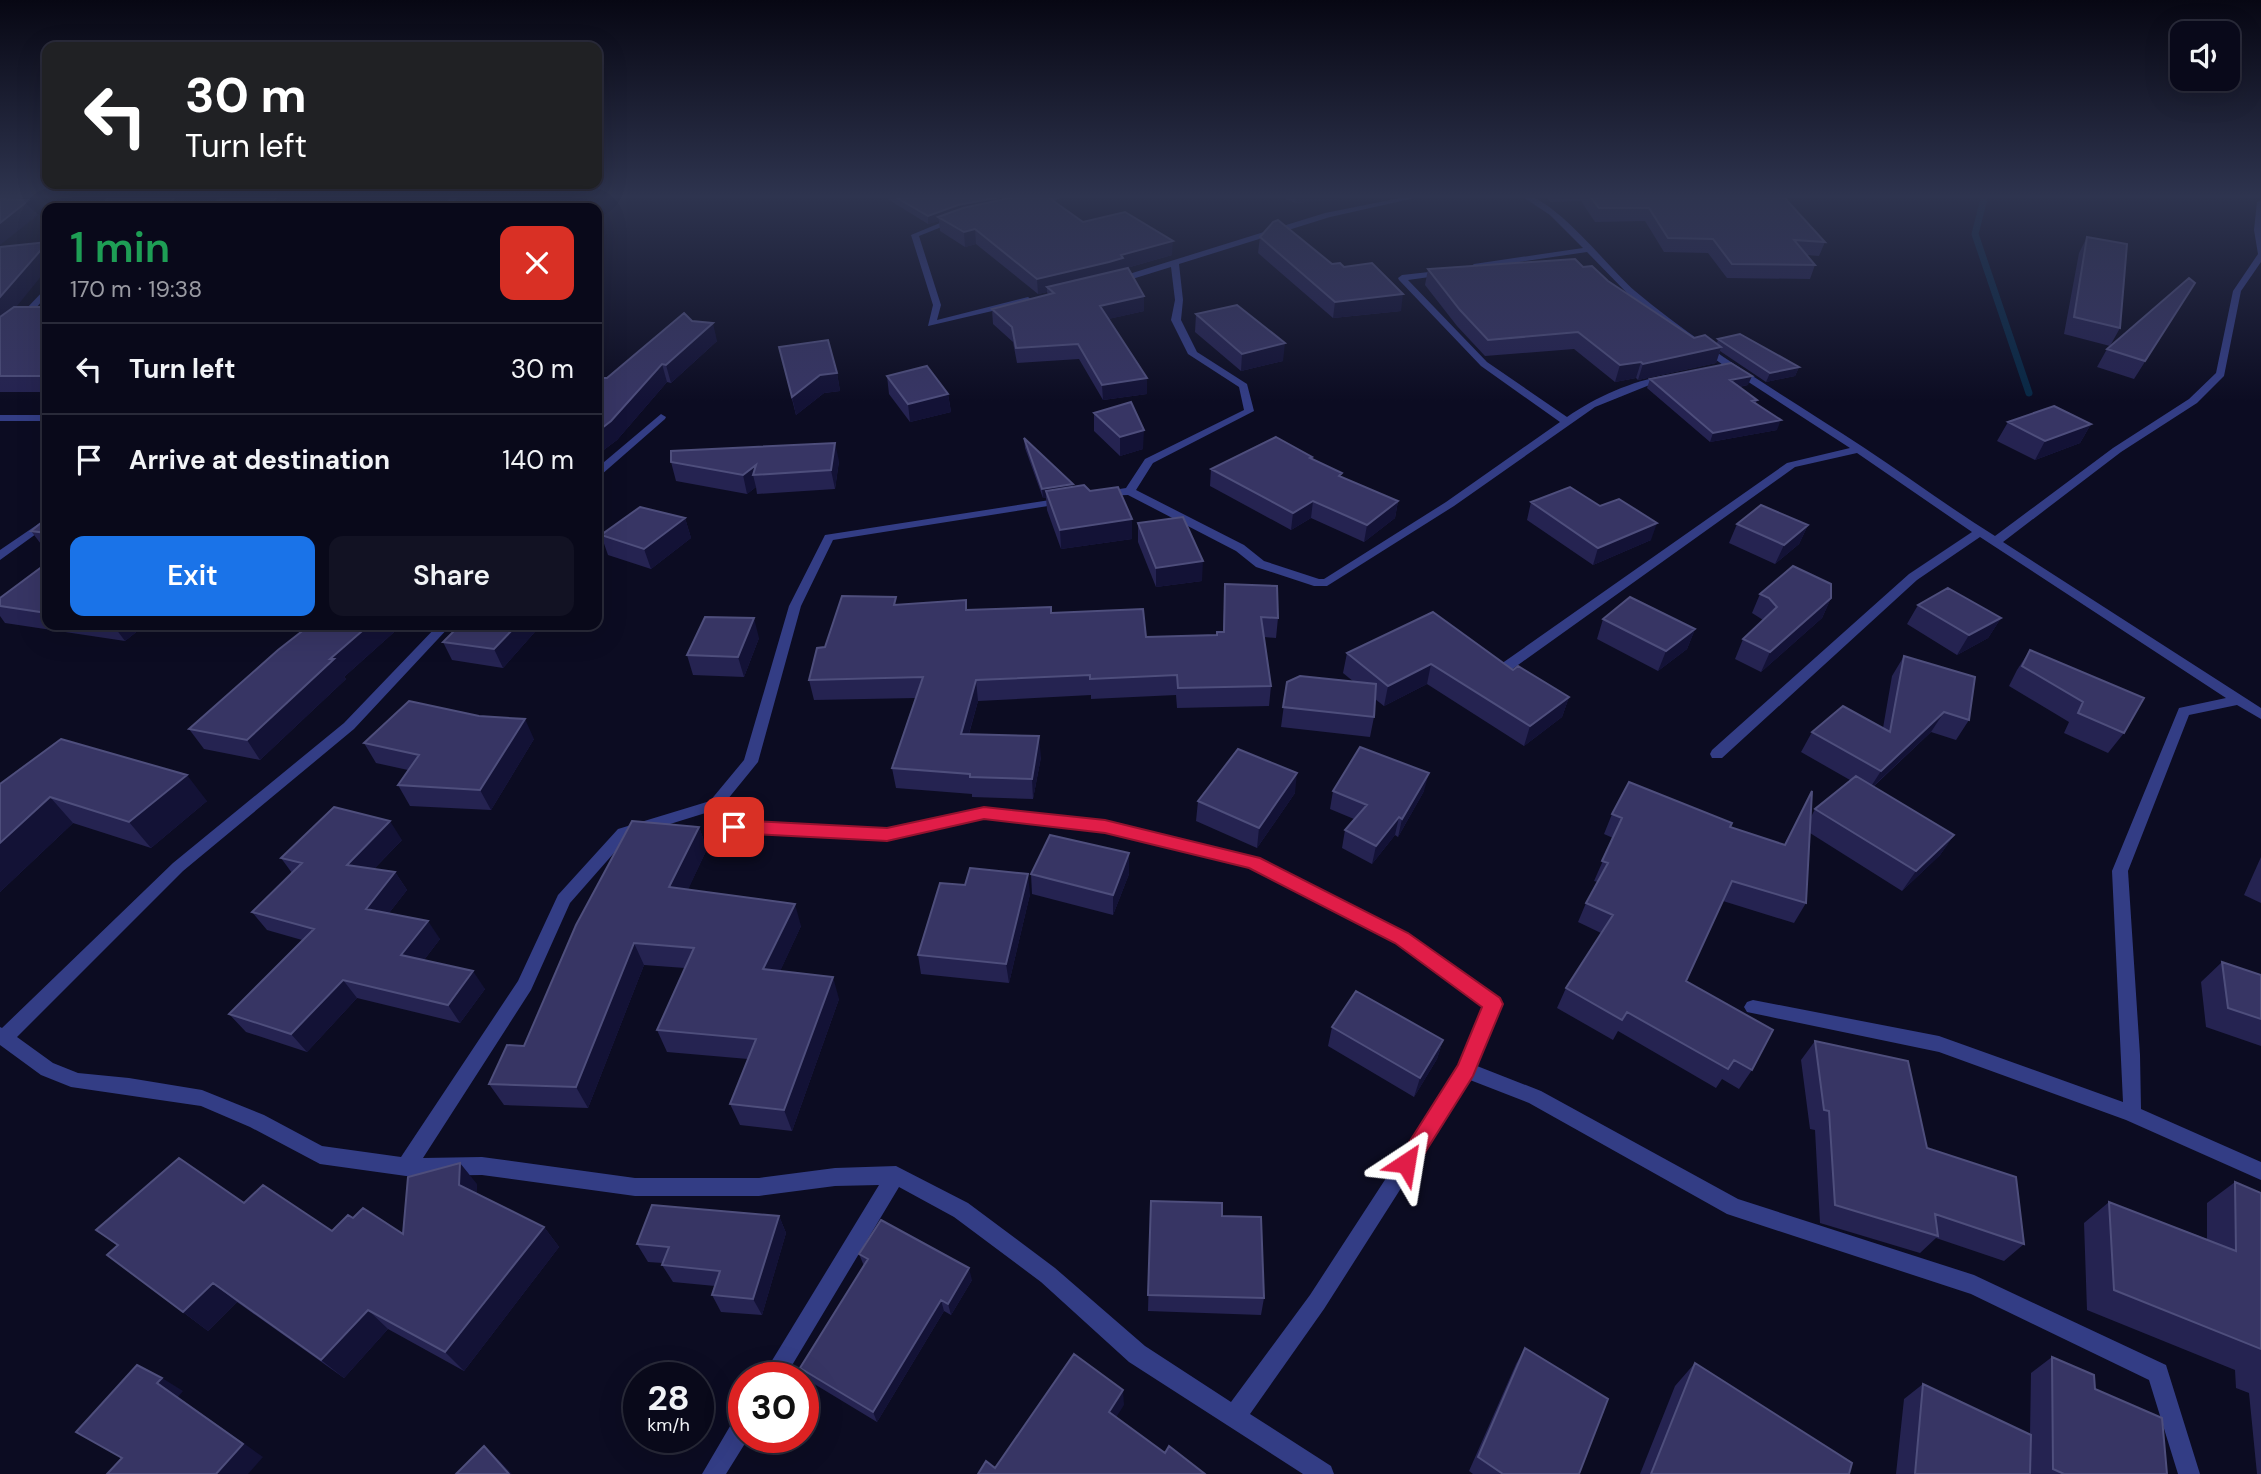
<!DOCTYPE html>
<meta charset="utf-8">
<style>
body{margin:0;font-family:"DM Sans",sans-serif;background:#121223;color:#f1f3f6;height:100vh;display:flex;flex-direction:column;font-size:26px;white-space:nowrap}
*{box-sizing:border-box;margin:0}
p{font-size:23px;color:#999aa2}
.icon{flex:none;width:38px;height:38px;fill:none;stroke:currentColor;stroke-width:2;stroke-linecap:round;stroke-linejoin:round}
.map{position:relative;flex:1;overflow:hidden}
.drawer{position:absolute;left:42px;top:203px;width:560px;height:427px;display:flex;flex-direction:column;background:#09091a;border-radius:14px;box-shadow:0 7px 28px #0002,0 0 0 2px #292a39}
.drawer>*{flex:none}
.banner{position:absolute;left:42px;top:42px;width:560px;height:147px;border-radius:14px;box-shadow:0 7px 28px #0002,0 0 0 2px #292a39;background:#202124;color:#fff;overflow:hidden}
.buttons{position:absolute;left:2170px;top:21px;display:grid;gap:14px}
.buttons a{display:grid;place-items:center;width:70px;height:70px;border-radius:14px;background:#09091a;box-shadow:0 7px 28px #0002,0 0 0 2px #292a39;font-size:35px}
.speed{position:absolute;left:623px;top:1362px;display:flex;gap:14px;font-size:35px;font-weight:700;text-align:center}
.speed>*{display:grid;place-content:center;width:91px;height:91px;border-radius:50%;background:#09091a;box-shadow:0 7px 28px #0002,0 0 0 2px #292a39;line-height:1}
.speed small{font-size:18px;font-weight:400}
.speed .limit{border:10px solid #d22;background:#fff;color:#111}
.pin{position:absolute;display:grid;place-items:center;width:60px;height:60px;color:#fff;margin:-30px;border-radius:14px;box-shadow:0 4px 10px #0006}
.me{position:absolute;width:77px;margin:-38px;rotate:33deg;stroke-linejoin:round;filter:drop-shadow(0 0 5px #0008)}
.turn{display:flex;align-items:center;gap:24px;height:147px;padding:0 28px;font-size:32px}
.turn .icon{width:91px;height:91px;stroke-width:2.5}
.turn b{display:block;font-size:49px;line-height:60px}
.round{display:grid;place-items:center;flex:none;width:74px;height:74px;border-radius:14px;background:#121223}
.overview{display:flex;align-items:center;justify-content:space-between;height:119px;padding:0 28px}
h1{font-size:42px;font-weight:600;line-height:52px;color:#1e9e55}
.primary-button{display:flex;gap:14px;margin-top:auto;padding:14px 28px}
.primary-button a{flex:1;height:80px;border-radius:14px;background:#1a73e8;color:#fff;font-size:28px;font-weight:600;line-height:80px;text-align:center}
.primary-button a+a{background:#121223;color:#f1f3f6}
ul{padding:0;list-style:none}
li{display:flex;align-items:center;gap:21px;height:91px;padding:0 28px;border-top:2px solid #292a39}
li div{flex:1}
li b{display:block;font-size:26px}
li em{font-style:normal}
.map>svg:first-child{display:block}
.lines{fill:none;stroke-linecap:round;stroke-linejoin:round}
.stream{stroke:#082845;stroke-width:7}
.minor{fill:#333d85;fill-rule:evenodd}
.wall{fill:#252351}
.shaded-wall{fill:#131236}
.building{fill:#373564;stroke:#4e4e7c;stroke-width:2}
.route{fill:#e11d48;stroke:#92132f;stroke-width:2}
</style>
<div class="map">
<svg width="2261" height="1474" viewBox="0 0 2261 1474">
<rect width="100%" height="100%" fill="#0c0c22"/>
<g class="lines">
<!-- stream -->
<path class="stream" d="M1985,195L1975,234L2029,393"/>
<!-- minor -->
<path class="minor" d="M274,195H305C296,199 286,196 276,199C264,202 256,209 243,208Z
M345,195H366C361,199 350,199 345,195Z
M454,195H462L446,208H437Z
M1061,195H1074L1033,205L1029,203Z
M1415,195H1428L1330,217L1179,264L1183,300L1181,320L1197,352L1247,384L1254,411L1153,463L1136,490L1244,545L1264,561L1319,579H1324L1446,502L1560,422L1481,366L1399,280L1398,278L1402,275L1447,270V274L1444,275L1408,280L1487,362L1567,417C1596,397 1632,381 1667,375L1672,378L1670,380L1652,384L1595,407L1454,506L1327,586H1314L1256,567L1236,551L1128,495L1100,496V492L1126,488L1145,459L1244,410L1239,387L1188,354L1171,320L1175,300L1171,267L1116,284L1113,283V279L1325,213Z
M1520,195C1551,192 1610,270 1635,291C1705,350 1786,396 1863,447C1907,476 1950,508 1995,536L2113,448L2189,399L2216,373L2233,291L2258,254L2254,230L2257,202L2261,200V262L2241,291L2224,376L2197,403L2121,452L2003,542L2261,708V719L2237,705L2189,715L2128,871L2140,1055L2141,1109L2261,1162V1180L2126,1120L1939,1052L1747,1012L1744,1007L1747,1002L1753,1000L1939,1036L2123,1102L2112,871L2179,708L2226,698L1980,537L1917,580L1722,758H1712L1710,754L1712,750L1909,574L1972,532L1857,453L1795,467L1511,670H1501L1499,667L1501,664L1787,463L1850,448L1727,368L1628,294L1587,252L1471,269L1470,267L1474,264L1583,248L1550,215Z
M952,218L959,220L919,236L941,305L937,320L1028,297L1032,300L1031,302L928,326L933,305L911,235Z
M47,287V295L31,314L0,338V330L25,310Z
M661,414L666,417L665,419L601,475L597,476V468Z
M0,415H47V421H0Z
M1063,498L1067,499V503L833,540L801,606L758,762L723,805L738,822L887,828L984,808L1105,820L1258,859L1408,933L1499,999L1502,1004L1477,1066L1541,1091L1738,1199L1974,1275L2166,1365L2200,1474H2178L2149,1380L1971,1294L1727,1214L1529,1103L1470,1080L1324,1309L1250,1414L1331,1466L1334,1474H1303L1129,1362L1041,1282L954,1217L899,1187L785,1377H762L879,1185L835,1186L759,1196H635L482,1175L406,1176L320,1164L250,1127L201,1106L71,1087L41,1075L0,1045V1027L2,1028L173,863L344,723L438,625H451L354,729L183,871L17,1037L53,1063L78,1073L129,1078L202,1090L264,1115L322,1146L401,1157L518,981L558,895L618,829L710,801L744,760L789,606L825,535ZM712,811L729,831L734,833L887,840L984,818L1105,832L1249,868L1396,943L1483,1007L1459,1066L1310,1295L1231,1402L1145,1346L1055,1268L968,1203L896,1166L835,1168L759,1178H635L482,1157L423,1158L531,990L570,903L628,837Z
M47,518V526L0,560V550Z
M744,1413V1437H749L726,1474H702L736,1416Z"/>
</g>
<!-- wall -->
<path class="wall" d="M703,195H721L714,199Z
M881,195H1045L1083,222L1172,255L1123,269L1144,296V311L1108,319L1147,394L1103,400L1079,359L1017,363L1013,342L993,324L992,309L1048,295L1047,292L1038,294L976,244L965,247L940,231L939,221L928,224Z
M1277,195H1385L1295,203Z
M1544,195H1782L1825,242L1819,256L1807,255L1815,265L1810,279L1727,278L1708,253L1664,252L1645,221L1595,222L1581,201L1551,202Z
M1260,237L1332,264L1344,267L1401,311L1333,318L1258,253Z
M2087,237L2120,328L2110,346L2064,334L2079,253Z
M0,247L15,307H47V392H0Z
M1583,267L1608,281L1694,338L1717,343L1718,339L1799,367L1795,376L1766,382L1720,351L1716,363L1638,380L1636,378L1615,382L1574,349L1485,356L1457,326L1425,285L1428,269Z
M2195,283L2134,379L2097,367L2107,349Z
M1196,314L1283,361L1241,371L1195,332Z
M692,321L717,341L671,383L667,382L617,440L597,455V384Z
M779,347L837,373L840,391L824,393L796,415Z
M887,376L948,394L951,412L910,422L889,394Z
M1650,379L1748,385L1739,387L1757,400L1756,403L1777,430L1710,442L1647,388Z
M1094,413L1143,449L1120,456L1094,431Z
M2008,422L2091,424L2080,443L2035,460L1997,441Z
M1024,438L1073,484V487L1090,491L1132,519V539L1061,549L1047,510L1046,498H1043L1025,448Z
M1312,459L1342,477L1398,501L1395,518L1364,542L1311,518L1291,530L1210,486L1211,469Z
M839,461L835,489L757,494L756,487L747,494L676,481L671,462Z
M1531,502L1600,506L1651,540L1593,565L1527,520Z
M47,518V549L44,548L31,531Z
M685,518L691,538L651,569L608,555L601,535Z
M1138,523L1202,581L1156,587L1138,542Z
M1737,524L1808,525L1799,544L1775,564L1729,543Z
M47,563V625H145L125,641L5,623L0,616V598Z
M1225,584L1278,618L1276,638L1264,637L1271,686L1269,706L1177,708L1176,695L1091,699V695L978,701L969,734L1041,757L1033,799L972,797V794L896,788L892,768L916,698L814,700L809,680L825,647L897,605L966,600L967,610L1051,613L1146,637L1216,635L1223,632Z
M1760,594L1831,598L1822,618L1761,672L1735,659L1743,639L1763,620L1760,618L1752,613Z
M1918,605L2001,618L1988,638L1957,655L1907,624Z
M1603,619L1695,629L1687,649L1658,671L1597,639Z
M310,625H402L344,677L346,679L260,760L204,749L189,729Z
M541,625L503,668L452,660L443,642Z
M759,638L744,677L693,675L687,655Z
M2030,650L2124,733L2108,753L2064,733L2069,722L2009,686L2017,670Z
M1347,653L1513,670L1569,697L1562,717L1524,746L1427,684L1384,706L1375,699L1374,717L1370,737L1281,727L1287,682H1354L1343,673Z
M1904,656L1969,720L1956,740L1931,732L1873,787L1954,835L1940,855L1902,891L1810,833L1806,903L1794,923L1723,901L1686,981L1752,1070L1739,1089L1722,1079L1716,1088L1618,1031L1613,1040L1557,1008L1566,988L1601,933L1578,922L1586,903L1598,882L1594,881L1613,838L1604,834L1612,814L1730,827L1784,845L1812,791L1811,817L1815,809L1850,780L1801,752L1812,732L1883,728L1892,676Z
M534,739L491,810L410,806L398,785L408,770L376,763L364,743Z
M0,784L207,801L151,848L73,823L0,892Z
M1333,791H1424L1398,837L1395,835L1372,864L1342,848L1345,830L1354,819L1330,809Z
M1295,793L1257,848L1196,821L1198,801Z
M699,827L707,849L688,889L801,926L780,971L839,999L792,1131L740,1125L730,1104L748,1059L667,1052L657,1030L685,968L644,965L588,1108L504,1105L489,1084L524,1046Z
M402,840L374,869L395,872L407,890L389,913L440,939L424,960L485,989L460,1023L357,998L307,1052L246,1032L229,1014L302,940L267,930L252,912L292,873L281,858Z
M1129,853V874L1113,915L1032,894L1031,874Z
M2261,857V903L2244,895Z
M1030,894L1009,983L921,974L918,955Z
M2222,962L2261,975V1046L2206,1027L2201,982Z
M1332,1027L1443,1040L1437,1059L1414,1097L1328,1046Z
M1815,1041L1927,1148L2024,1244L2004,1261L1936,1238L1920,1253L1820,1223L1815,1130L1810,1129L1801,1060Z
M2235,1182L2261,1193V1474H2257L2249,1393L2236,1388L2235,1370L2087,1310L2084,1223L2109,1202L2207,1239V1203Z
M477,1184L476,1194L544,1227L559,1247L464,1371L388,1329L344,1378L237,1302L208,1331L107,1255L118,1246L96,1230L244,1203L332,1231L353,1218L403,1234Z
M1151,1201L1222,1216L1264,1298L1261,1315L1148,1311Z
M779,1216L786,1233L762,1315L721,1312L712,1295L715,1286L673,1282L662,1265L663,1263L648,1262L637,1244Z
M859,1254L972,1280L951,1315L944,1311L877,1422L806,1379L800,1368L864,1266Z
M1525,1348L1579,1474H1473L1469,1471L1516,1364Z
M2052,1357L2095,1389L2167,1474H1896L1904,1399L1923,1384L2030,1434L2031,1373Z
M1695,1363L1849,1474H1640L1675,1386Z"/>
<!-- shaded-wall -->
<path class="shaded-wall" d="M177,195H190L180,208H166Z
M280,195H300L302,199L290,208H263Z
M508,195H517L510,199Z
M1011,195H1031L938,217L939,221L928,224V216L958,205Z
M1295,195H1385L1295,203Z
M29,200L38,215L0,245V223Z
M975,229L976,244L965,247L964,232Z
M1173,241L1172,255L1123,269L1047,287V292L1038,294L1037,279Z
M47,243V269L0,327V297Z
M1403,294L1401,311L1333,318L1335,302Z
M1144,296V311L1100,321V306Z
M713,323L717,341L671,383L666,365Z
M1285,343L1283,361L1241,371L1242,354Z
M1721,347L1716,363L1638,380L1643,364Z
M1641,362L1636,378L1615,382L1620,365Z
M662,364L667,382L617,440L597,455V432Z
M1799,367L1795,376L1766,382L1770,373Z
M837,373L840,391L824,393L796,415L792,397L820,375Z
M1752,376L1748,385L1726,389L1730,380Z
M1147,378V394L1103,400L1102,385Z
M948,394L951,412L910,422L908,404Z
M1781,420L1777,430L1710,442L1713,433Z
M2091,424L2080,443L2035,460L2045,441Z
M1144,430L1143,449L1120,456V437Z
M835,443L839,461L835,489L831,470Z
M756,465L753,475L756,487L747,494L743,475Z
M1073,484V494L1046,491V498H1043L1042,489Z
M1313,501L1311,518L1291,530L1293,513Z
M1398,501L1395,518L1364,542L1367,525Z
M685,518L691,538L651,569L644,549Z
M1132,519V539L1061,549L1060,530Z
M1657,523L1651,540L1593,565L1598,548Z
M1808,525L1799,544L1775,564L1784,545Z
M1203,561L1202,581L1156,587V568Z
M1831,598L1822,618L1761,672L1770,652Z
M754,618L759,638L744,677L738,657Z
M2001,618L1988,638L1957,655L1969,635Z
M113,625H145L125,641Z
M369,625H402L344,677L346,679L260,760L247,740L330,659Z
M517,625H541L503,668L494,649Z
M1695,629L1687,649L1658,671L1666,651Z
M1431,664L1427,684L1384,706L1388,686Z
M976,680L978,701L963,754L961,734Z
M1569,697L1562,717L1524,746L1530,726Z
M1944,712L1931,732L1868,791L1881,771Z
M525,719L534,739L491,810L480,790Z
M1039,736L1041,757L1033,799L1032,779Z
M1297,773L1295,793L1257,848L1259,828Z
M1429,773L1424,791L1398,837L1402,819Z
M187,775L207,801L151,848L129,822Z
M50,797L73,823L0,892V843Z
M1399,817L1395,835L1372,864L1376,846Z
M390,821L402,840L360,883L347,865Z
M699,827L707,849L679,909L669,887Z
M1954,835L1940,855L1902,891L1916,871Z
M1129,853V874L1113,915V895Z
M395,872L407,890L378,927L366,909Z
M1028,874L1030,894L1009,983L1006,964Z
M795,904L801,926L771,991L763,969Z
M428,921L440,939L414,973L401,955Z
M634,943L644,965L588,1108L576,1087Z
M473,971L485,989L460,1023L448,1005Z
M833,977L839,999L792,1131L784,1110Z
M343,980L357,998L307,1052L291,1034Z
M1443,1040L1437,1059L1414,1097L1420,1078Z
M460,1163L477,1184L476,1206L459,1185Z
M779,1216L786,1233L762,1315L753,1299Z
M544,1227L559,1247L464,1371L445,1352Z
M969,1268L972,1280L951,1315L948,1304Z
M213,1283L237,1302L208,1331L183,1312Z
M941,1300L944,1311L877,1422L873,1412Z
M368,1310L388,1329L344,1378L321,1360Z
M162,1378L183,1391L178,1397L263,1457L248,1474H216L157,1383Z
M1123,1390L1124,1405L1110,1427L1109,1412Z
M484,1446L500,1461L512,1474H509Z"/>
<!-- building -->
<path class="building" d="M109,195H177L166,208H102Z
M229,195H280L263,208H204Z
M892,195H1011L958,205L928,216Z
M1024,195H1045L1083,222L1125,212L1173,241L1121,255L1123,258L1109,262L1037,279L975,229L964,232L938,217L963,208Z
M1589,195H1782L1825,242L1794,240L1815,265L1732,264L1713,239L1668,238L1649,208H1599Z
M0,199L29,200L0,223Z
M1278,220L1332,264L1340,263L1344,267L1372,263L1403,294L1335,302L1260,237L1273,222Z
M2087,237L2127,244L2120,328L2074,317Z
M47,242V243L0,297V247Z
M1575,259L1583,267L1592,266L1608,281L1694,338L1705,335L1721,347L1643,364L1641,362L1620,365L1578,332L1488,340L1460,310L1428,269Z
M1128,268L1144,296L1100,306L1147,378L1102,385L1078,344L1016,348L1012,327L992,309L1054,293L1047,287Z
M2189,278L2195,283L2145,361L2107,349Z
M1237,305L1285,343L1242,354L1196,314Z
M14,307H47V338L45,340H47V376H0V317Z
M684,313L692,321L713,323L666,365L662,364L611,421L597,432V384L603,378H607Z
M1740,334L1799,367L1770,373L1718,339Z
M828,340L837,373L820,375L792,397L779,347Z
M1731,363L1752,376L1730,380L1757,400L1752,401L1781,420L1713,433L1650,379Z
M927,366L948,394L908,404L887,376Z
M1131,402L1144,430L1120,437L1094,413Z
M2054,406L2091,424L2045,441L2008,422Z
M1276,437L1312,457L1310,458L1342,473L1339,476L1398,501L1367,525L1313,501L1293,513L1211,469Z
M1024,438L1073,484L1042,489Z
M835,443L831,470L753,475L756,465L743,475L671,462V451Z
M1084,485L1090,491L1118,487L1132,519L1060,530L1046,491Z
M1570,487L1600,506L1619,499L1657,523L1598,548L1531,502Z
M1761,505L1808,525L1784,545L1737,524Z
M640,507L685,518L644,549L601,535Z
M1183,517L1203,561L1156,568L1138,523Z
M47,518V533L31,531Z
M47,563V613L0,606V598Z
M1793,566L1831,584V598L1770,652L1743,639L1777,607L1769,598L1760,594Z
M1225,584L1277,586L1278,618L1261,617L1271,686L1178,688L1177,675L1090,679V675L976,680L961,734L1039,736L1032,779L970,777V774L892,768L923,677L809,680L817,648L825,647L842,596L896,597L894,605L966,600V610L1051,607V613L1143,609L1146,637L1217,635V632H1224Z
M1948,588L2001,618L1969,635L1918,605Z
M1630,597L1695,629L1666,651L1603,619Z
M1433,612L1513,670L1518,666L1569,697L1530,726L1431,664L1388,686L1347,653Z
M705,617L754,618L738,657L687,655Z
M310,625H369L330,659H334L247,740L189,729L278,650Z
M460,625H517L494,649L443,642Z
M2030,650L2144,698L2124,733L2078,713L2083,702L2022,666Z
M1904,656L1975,677L1969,720L1944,712L1881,771L1812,732L1843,706L1890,732Z
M1300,676L1376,684L1374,717L1283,707L1287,682Z
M409,701L479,716L525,719L480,790L398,785L419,755L364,743Z
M61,739L187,775L129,822L50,797L0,843V784Z
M1360,747L1429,773L1402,819L1399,817L1376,846L1345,830L1367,805L1333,791Z
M1238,749L1297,773L1259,828L1198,801Z
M1856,776L1954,835L1916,871L1815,809Z
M1629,782L1732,823L1730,827L1785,845L1812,791L1806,903L1732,881L1686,981L1773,1030L1752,1070L1734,1060L1728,1069L1627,1012L1622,1020L1566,988L1613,915L1586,903L1608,863L1602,861L1622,818L1612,814Z
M334,807L390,821L347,865L395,872L366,909L428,921L401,955L473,971L448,1005L343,980L291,1034L229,1014L314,929L252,912L302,863L281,858Z
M632,821L699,827L669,887L795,904L763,969L833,977L784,1110L730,1104L756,1039L657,1030L694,948L634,943L576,1087L489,1084L507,1045L524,1046L576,925Z
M1050,835L1129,853L1113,895L1031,874Z
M970,868L1028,874L1006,964L918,955L940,883L965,885Z
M2222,962L2261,975V1019L2228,1008Z
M1356,991L1443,1040L1420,1078L1332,1027Z
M1815,1041L1908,1061L1927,1148L2016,1177L2024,1244L1935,1214L1938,1236L1835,1205L1829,1111L1824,1110Z
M179,1158L244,1203L263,1185L332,1231L348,1215L353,1218L363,1208L403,1234L408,1177L460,1163L459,1185L544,1227L445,1352L368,1310L321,1360L213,1283L183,1312L107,1255L118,1245L96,1230Z
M2235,1182L2261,1193V1349L2114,1290L2109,1202L2236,1251Z
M1151,1201L1222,1203V1216L1261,1217L1264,1298L1148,1295Z
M652,1205L779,1216L753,1299L712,1295L720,1271L662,1265L669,1247L637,1244Z
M881,1220L969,1268L948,1304L941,1300L873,1412L800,1368L868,1259L859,1254Z
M1525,1348L1608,1399L1579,1474H1503L1478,1457Z
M1074,1354L1123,1390L1109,1412L1165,1453L1169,1446L1205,1474H978L986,1461L995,1468Z
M2052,1357L2094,1375L2095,1389L2162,1418L2167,1474H2064L2053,1469Z
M1695,1363L1852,1463L1849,1474H1651Z
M137,1365L162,1378L157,1383L243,1444L216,1474H107L122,1458L76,1432Z
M1923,1384L2031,1435L2030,1474H1915Z
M484,1446L509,1474H456Z"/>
<!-- sky -->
<linearGradient id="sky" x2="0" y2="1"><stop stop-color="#070713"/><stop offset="0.49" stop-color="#2e344f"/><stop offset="1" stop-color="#2e344f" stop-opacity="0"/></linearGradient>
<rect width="2261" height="401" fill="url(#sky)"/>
<!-- route -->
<path class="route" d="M984,807L1105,820L1260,858L1408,933L1500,998L1503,1004L1473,1076L1414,1170L1406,1173L1399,1170L1396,1163L1458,1065L1482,1007L1395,943L1249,868L1105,833L984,819L887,841L734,833L728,831L725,827L728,822L734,820L887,828Z"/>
</svg>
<div class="buttons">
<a><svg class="icon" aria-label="sound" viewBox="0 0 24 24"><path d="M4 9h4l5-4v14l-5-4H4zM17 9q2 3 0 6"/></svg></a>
</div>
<div class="speed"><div>28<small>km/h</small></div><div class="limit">30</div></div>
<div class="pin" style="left:734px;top:827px;background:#d93025"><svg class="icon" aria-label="arrive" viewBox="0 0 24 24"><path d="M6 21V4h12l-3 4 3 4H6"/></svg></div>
<svg class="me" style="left:1406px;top:1163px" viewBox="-20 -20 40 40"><path d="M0-17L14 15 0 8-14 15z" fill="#e11d48" stroke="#fff" stroke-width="4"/></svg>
<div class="banner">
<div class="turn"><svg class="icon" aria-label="left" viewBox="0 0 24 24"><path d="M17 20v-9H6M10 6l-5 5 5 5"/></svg><div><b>30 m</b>Turn left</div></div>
</div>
<section class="drawer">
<div class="overview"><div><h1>1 min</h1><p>170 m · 19:38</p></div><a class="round" style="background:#d93025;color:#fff"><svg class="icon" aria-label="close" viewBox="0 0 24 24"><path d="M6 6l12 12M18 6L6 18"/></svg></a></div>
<ul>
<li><svg class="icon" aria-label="left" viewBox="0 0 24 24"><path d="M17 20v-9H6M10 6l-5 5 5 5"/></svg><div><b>Turn left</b></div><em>30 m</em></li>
<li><svg class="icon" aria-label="arrive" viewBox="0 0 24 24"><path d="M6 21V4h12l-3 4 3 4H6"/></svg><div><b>Arrive at destination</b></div><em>140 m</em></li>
</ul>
<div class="primary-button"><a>Exit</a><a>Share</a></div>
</section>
</div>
